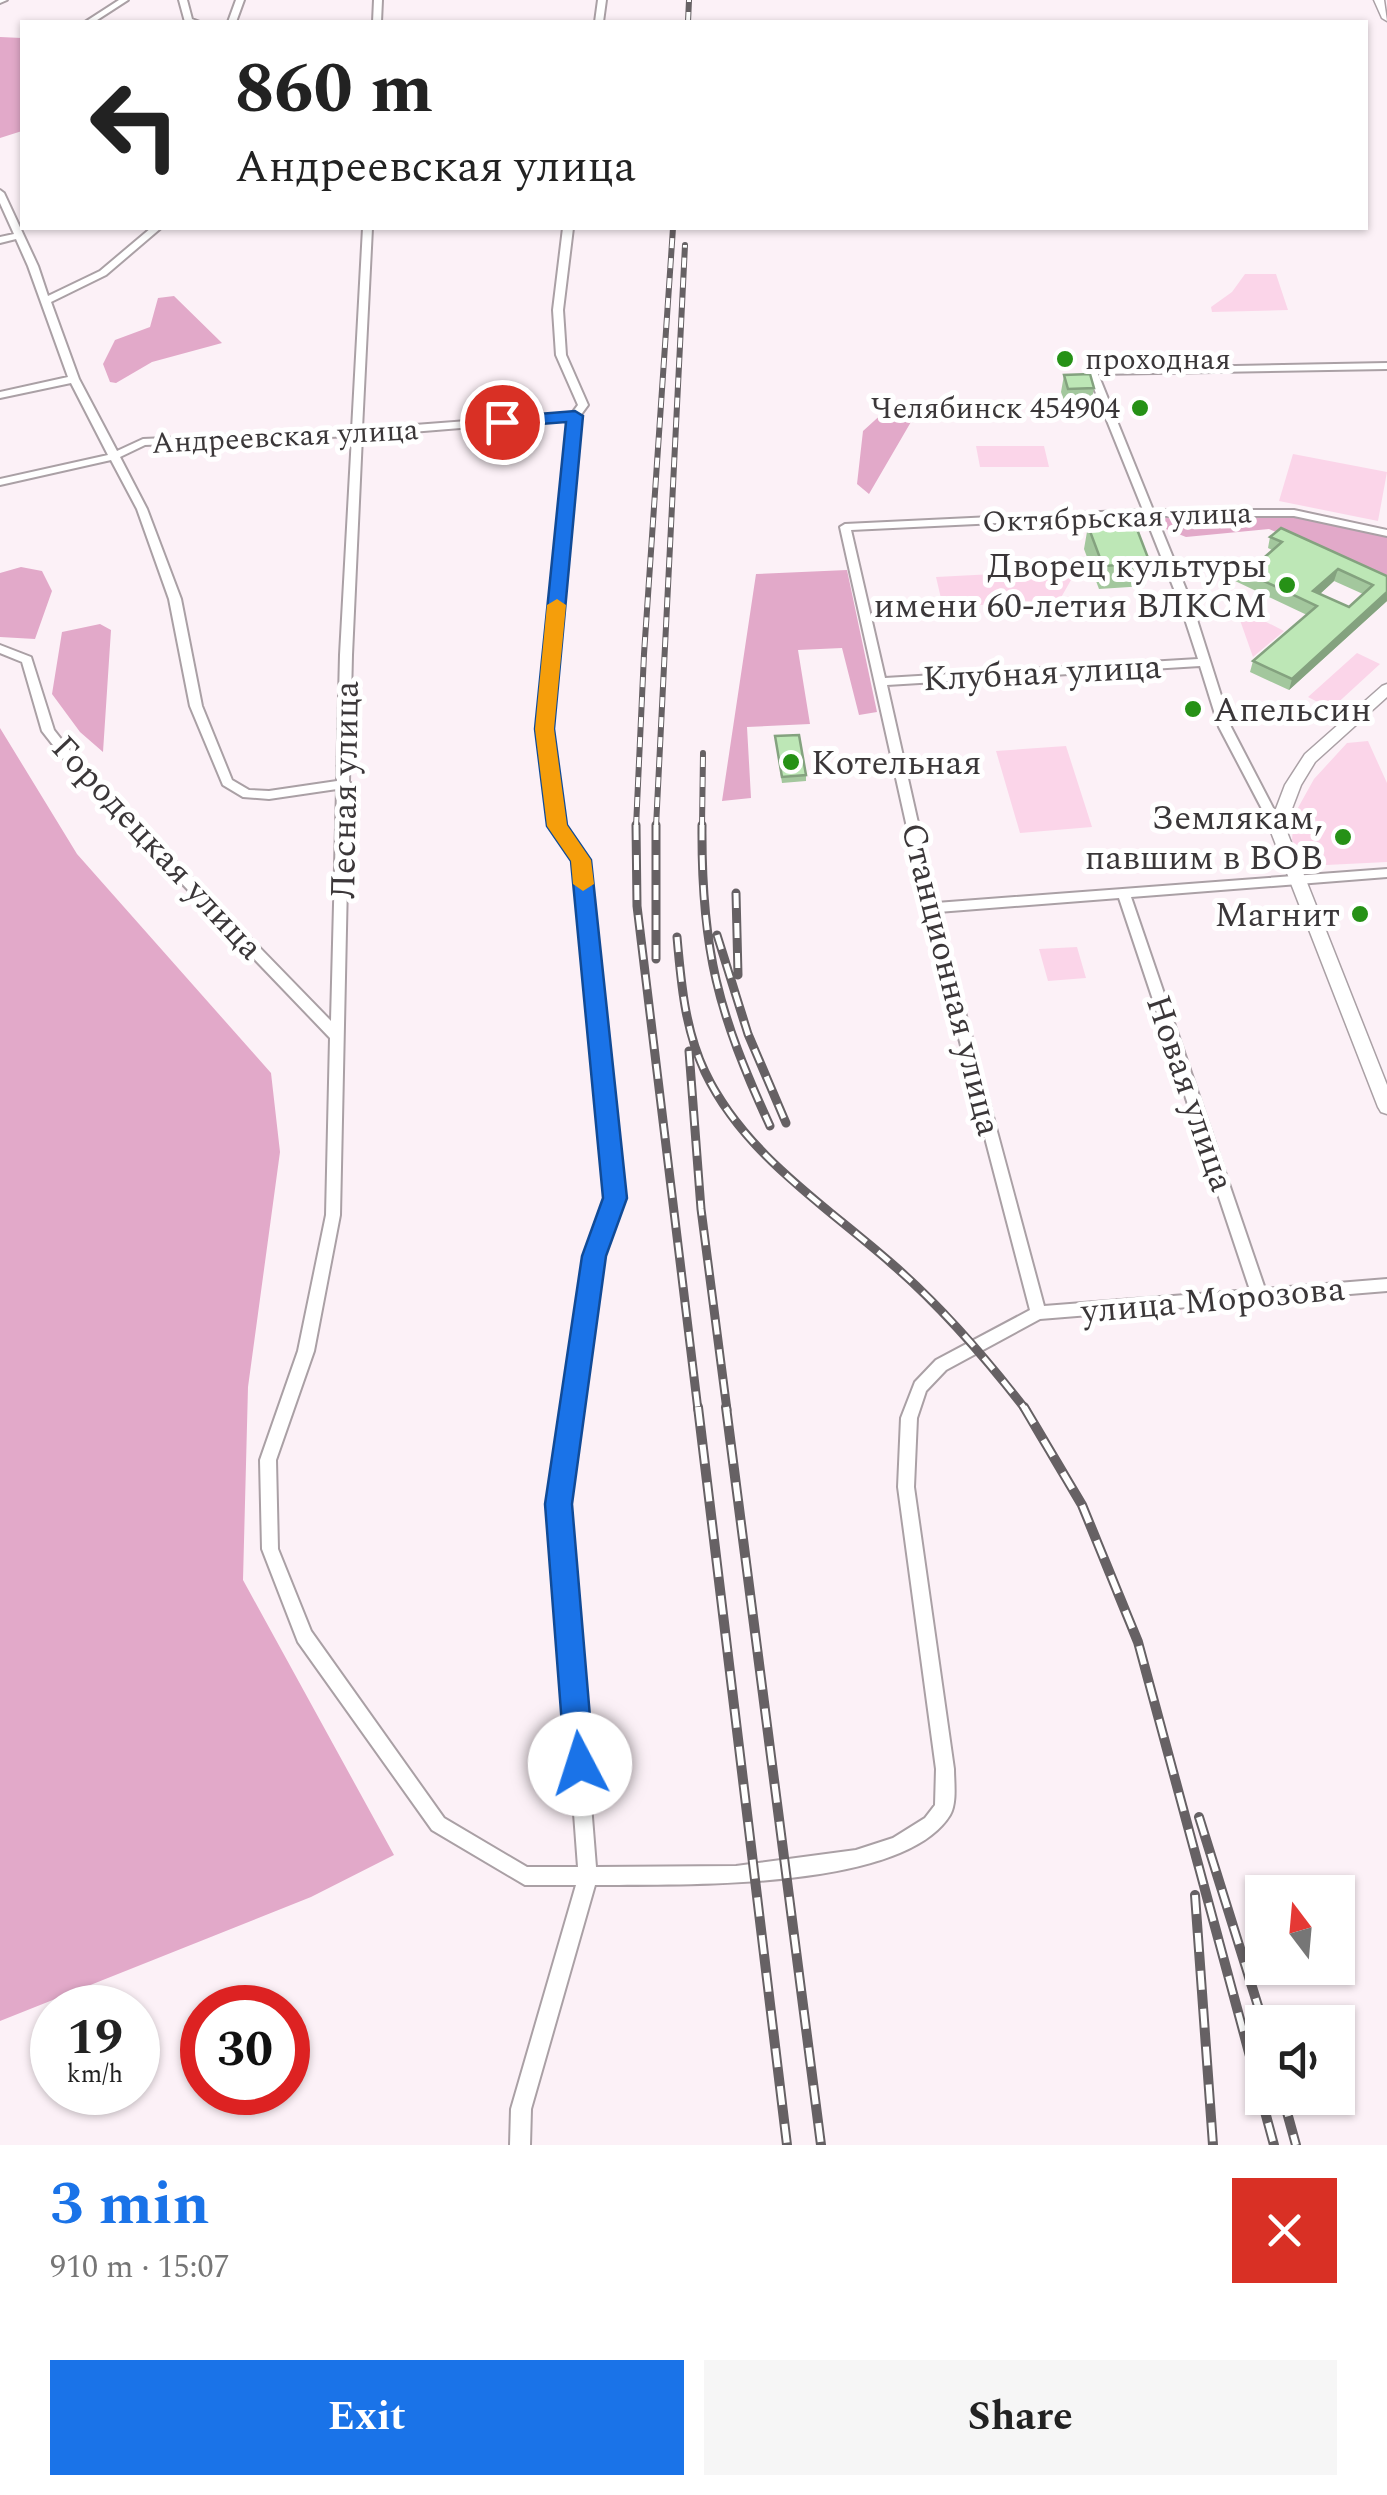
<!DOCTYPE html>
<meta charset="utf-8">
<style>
body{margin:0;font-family:Spectral,serif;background:#f6f6f6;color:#222;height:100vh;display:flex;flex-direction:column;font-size:38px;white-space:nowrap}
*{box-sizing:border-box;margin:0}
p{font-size:32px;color:#767676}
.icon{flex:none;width:55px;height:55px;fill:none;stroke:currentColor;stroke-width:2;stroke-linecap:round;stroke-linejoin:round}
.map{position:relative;height:2145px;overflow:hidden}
.side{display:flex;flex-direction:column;background:#fff;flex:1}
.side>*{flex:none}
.hud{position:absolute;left:20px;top:20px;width:1348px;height:210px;border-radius:0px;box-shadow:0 2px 8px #0004;background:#fff;color:#222;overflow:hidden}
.needle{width:65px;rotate:344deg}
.controls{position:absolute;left:1245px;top:1875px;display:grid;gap:20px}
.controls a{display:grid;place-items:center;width:110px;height:110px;border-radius:0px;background:#fff;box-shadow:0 2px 8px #0004;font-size:50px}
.speed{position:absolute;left:30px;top:1985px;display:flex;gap:20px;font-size:50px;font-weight:700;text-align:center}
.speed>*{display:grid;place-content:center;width:130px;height:130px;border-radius:50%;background:#fff;box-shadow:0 2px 8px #0004;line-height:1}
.speed small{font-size:25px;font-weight:400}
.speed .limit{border:15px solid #d22;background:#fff;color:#111}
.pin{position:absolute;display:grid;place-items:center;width:85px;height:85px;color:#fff;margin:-42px;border:5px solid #fff;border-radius:50%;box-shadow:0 2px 10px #0007}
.me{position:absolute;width:110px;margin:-55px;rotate:355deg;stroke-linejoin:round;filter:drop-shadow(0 0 8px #0008)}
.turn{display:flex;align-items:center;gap:35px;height:210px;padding:0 50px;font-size:45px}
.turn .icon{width:130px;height:130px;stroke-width:2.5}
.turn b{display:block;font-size:70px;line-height:85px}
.round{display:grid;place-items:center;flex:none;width:105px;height:105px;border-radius:0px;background:#f6f6f6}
.headline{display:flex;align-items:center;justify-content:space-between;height:170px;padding:0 50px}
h1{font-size:60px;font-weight:700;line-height:75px;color:#1a73e8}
.cta{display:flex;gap:20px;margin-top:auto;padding:20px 50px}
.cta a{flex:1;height:115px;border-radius:0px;background:#1a73e8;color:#fff;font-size:40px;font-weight:700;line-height:115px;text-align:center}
.cta a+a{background:#f6f6f6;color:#222}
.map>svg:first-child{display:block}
.green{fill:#fbd5e9}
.forest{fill:#e2a9c9}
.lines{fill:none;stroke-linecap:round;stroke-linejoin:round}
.minor-casing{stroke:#aaa0a5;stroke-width:4}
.tertiary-casing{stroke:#aaa0a5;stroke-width:3}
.minor{fill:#fff;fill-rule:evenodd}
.tertiary{fill:#fff;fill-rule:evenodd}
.rail-far2-casing{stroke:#666164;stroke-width:6}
.rail-far1-casing{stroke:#666164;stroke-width:9}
.rail-casing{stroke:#666164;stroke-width:10}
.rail-far2{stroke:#fff;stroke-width:4;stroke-dasharray:10;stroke-linecap:butt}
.rail-far1{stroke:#fff;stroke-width:5;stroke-dasharray:15;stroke-linecap:butt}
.rail{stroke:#fff;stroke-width:6;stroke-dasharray:19;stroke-linecap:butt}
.wall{fill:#a3c79d;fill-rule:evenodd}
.shaded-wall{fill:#84a27f}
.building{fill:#bde7b6;stroke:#84a27f;stroke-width:2.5;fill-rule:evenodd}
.route{fill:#1a73e8;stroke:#114b97;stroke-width:2.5}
.slow{fill:#f59e0b}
.poi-dot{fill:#269116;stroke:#fff;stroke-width:4}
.labels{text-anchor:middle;stroke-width:10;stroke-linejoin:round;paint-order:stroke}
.far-poi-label{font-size:30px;fill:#3b3739;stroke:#fff;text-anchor:start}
.far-street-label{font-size:30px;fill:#3b3739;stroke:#fff}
.poi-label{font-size:35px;fill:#3b3739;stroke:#fff;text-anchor:end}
.street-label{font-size:35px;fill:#3b3739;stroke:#fff}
</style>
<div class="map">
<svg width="1387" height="2145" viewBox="0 0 1387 2145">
<rect width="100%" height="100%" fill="#fcf1f7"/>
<!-- green -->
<path class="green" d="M1245,274H1276L1288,310L1212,312L1211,307L1232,292Z
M976,446H1044L1049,467H980Z
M1293,454L1387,472L1378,521L1279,501Z
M1069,570L1071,580L1059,601L943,607L936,577Z
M1235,606L1284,631L1253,657Z
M1357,653L1380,664L1331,709L1308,697Z
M1368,741L1387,783V862L1306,866L1292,840L1294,815L1314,779L1347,743Z
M1066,746L1092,827L1020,833L996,751Z
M1077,947L1086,978L1048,981L1039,949Z"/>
<!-- forest -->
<path class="forest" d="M0,37L22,38V131L0,138Z
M174,296L222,343L152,362L116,383L110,382L103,364L115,340L150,327L158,298Z
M885,411L915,415L869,494L857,484L863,431Z
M1160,517H1295L1387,537V578L1269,529L1186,537L1166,529Z
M21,567L42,571L52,591L35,639L0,637V573Z
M847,570L877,712L859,715L842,648L798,650L810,724L747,727L751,798L722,801L756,574Z
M100,624L111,630L103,752L80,732L52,694L62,632Z
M0,728L77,854L271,1073L280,1152L248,1387L243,1580L394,1855L311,1897L0,2021Z"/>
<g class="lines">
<!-- minor casing -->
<g class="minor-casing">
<path id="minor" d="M0,0H7L0,3Z
M119,0H128L94,22H85Z
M179,0H187L192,19L200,22H185Z
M236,0H244L236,22H228Z
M374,0H382L381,22H373Z
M598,0H606L603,22H595Z
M0,190L4,193L38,266L48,296L100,271L151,228H161L106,275L51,302L79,379L117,451L143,439L352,430L363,228H372L362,429L572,413L578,405L556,355L553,310L563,228H573L563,310L566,355L588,405L580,416L551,729L563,825L587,860L622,1198L601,1256L567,1504L596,1867L736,1866L856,1850L893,1838L925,1818L935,1805L936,1769L898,1487L901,1418L915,1382L936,1360L1030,1310L925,908L840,527L845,524L1143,510L1087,371L1089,369L1387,363V369L1098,374L1153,510H1294L1387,530V536L1294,516H1156L1192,604L1231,727L1283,827L1281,830H1273L1219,727L1200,666L887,685L936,903L1387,869V877L1131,897L1265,1289L1387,1279V1291L1040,1319L946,1370L926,1391L917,1418L914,1487L954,1769C954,1782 957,1803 950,1815C903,1892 676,1884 595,1885L531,2109L530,2145H510L511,2109L576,1885H525L432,1830L298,1642L262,1549L260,1460L298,1351L326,1215L330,1038L71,768L42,731L22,662L0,653V645L31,657L54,730L79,762L331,1021L337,789L269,799L243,797L223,785L190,706L169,599L137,509L111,460L0,485V479L108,455L71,383L0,398V392L68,377L28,266L16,239L0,243V237L14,234L0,203ZM570,419L539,729L551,826L575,861L608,1198L587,1256L551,1504L578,1867H527L444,1818L311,1631L278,1549L276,1460L314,1351L340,1215L349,787L351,784L349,781L352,655L362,436ZM352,436L340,655L337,781L269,791L249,790L232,780L202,706L181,599L147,509L120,457L145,445ZM1145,516L1180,604L1198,659L885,678L851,530ZM1119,898L1250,1290L1044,1306L938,912Z"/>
</g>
<!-- tertiary casing -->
<g class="tertiary-casing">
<path id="tertiary" d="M1374,0H1384L1387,21L1382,18Z
M1387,684V697L1315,762L1301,785L1285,827L1387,1085V1114L1381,1112L1378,1107L1269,827L1285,785L1305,754L1382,686Z"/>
</g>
<!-- minor -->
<use href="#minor" class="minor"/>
<!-- tertiary -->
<use href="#tertiary" class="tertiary"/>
<!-- rail-far2 casing -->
<g class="rail-far2-casing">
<path id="rail-far2" d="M688,22L689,0
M636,827L644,654L673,228
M656,827L685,245
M702,827L703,753"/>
</g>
<!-- rail-far1 casing -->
<g class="rail-far1-casing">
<path id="rail-far1" d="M636,825L637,906L698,1410
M656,825V959
M702,825C701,950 718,1013 770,1126
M736,893L738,975
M717,935L748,1034L786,1123
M677,937C681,983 685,1030 705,1072C744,1154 825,1205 891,1263C942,1307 985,1357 1026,1410
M689,1051L701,1209L727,1410"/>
</g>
<!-- rail casing -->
<g class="rail-casing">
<path id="rail" d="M698,1407L787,2145
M726,1407L821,2145
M1024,1407L1082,1505L1138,1642L1274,2145
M1199,1817L1263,2022
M1195,1895L1213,2145
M1283,2098L1296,2145"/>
</g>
<!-- rail-far2 -->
<use href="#rail-far2" class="rail-far2"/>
<!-- rail-far1 -->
<use href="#rail-far1" class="rail-far1"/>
<!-- rail -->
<use href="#rail" class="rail"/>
</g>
<!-- wall -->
<path class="wall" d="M1064,375L1094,388L1091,405L1066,406L1061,392Z
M1088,526L1150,563L1145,586L1099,589L1084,549Z
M1270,537L1387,576V601L1289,690L1250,672L1253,661L1307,615L1233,580L1236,568L1258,563L1272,550L1268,548ZM1334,581L1363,594L1349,607L1320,594Z
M775,736L806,775V781L782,783Z"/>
<!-- shaded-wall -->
<path class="shaded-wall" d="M1338,569L1334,581L1310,603L1313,591Z
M1387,592V601L1289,690L1292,679Z"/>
<!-- building -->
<path class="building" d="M1090,374L1094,388L1068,389L1064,375Z
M1135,524L1150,563L1103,566L1088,526Z
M1281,528L1387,576V592L1292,679L1253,661L1317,606L1236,568L1248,558L1258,563L1282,542L1270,537ZM1338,569L1373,585L1349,607L1313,591Z
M799,735L806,775L782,777L775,736Z"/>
<!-- route -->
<path class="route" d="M575,411L583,416L554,729L567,825L591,860L627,1198L606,1256L572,1504L594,1764L590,1775L580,1779L569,1775L565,1764L545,1504L582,1256L603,1198L571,861L547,826L535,729L566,422L502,427L494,422L502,417Z"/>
<!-- slow -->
<path class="slow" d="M557,599L566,605L554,729L567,825L591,860L594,884L583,891L573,884L571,861L547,826L535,729L547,605Z"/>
<!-- markers -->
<g class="poi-dot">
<circle cx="1065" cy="359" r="10"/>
<circle cx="1140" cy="408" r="10"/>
<circle cx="1287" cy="585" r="10"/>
<circle cx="1193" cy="709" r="10"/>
<circle cx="791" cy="762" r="10"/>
<circle cx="1343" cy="837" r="10"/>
<circle cx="1360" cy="914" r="10"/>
</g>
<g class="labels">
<!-- far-poi labels -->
<g class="far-poi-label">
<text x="1085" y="369">проходная</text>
<text x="1120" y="418" text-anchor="end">Челябинск 454904</text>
</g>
<!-- far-street labels -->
<g class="far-street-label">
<text transform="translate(285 436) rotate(-3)" y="10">Андреевская улица</text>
<text transform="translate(1117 517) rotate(-2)" y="10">Октябрьская улица</text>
</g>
<!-- poi labels -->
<g class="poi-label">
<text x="1267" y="577">Дворец культуры<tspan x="1267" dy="40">имени 60-летия ВЛКСМ</tspan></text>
<text x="1213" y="721" text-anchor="start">Апельсин</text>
<text x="811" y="774" text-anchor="start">Котельная</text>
<text x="1323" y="829">Землякам,<tspan x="1323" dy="40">павшим в ВОВ</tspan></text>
<text x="1340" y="926">Магнит</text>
</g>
<!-- street labels -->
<g class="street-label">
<text transform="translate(1042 672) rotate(-3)" y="12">Клубная улица</text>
<text transform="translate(344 790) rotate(-89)" y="12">Лесная улица</text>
<text transform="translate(158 847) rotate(47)" y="12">Городецкая улица</text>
<text transform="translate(952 979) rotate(76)" y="12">Станционная улица</text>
<text transform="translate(1191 1093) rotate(71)" y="12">Новая улица</text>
<text transform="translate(1213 1299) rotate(-5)" y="12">улица Морозова</text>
</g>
</g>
</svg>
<div class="controls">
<a><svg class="needle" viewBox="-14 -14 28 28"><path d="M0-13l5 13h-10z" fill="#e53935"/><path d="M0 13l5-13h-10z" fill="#767676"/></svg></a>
<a><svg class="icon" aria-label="sound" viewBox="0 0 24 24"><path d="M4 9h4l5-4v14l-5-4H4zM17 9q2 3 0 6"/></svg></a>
</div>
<div class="speed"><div>19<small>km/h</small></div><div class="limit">30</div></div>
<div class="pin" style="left:502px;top:422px;background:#d93025"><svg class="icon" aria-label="arrive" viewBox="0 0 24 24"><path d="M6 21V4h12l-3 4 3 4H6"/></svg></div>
<svg class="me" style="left:580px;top:1764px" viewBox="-20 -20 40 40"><circle r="19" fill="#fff"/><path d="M0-13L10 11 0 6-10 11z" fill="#1a73e8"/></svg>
<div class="hud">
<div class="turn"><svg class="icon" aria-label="left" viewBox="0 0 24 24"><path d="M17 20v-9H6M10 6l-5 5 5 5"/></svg><div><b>860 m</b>Андреевская улица</div></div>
</div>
</div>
<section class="side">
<div class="headline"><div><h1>3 min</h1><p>910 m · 15:07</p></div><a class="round" style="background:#d93025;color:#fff"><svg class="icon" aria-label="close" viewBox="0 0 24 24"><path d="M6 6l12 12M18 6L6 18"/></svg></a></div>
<div class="cta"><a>Exit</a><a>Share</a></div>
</section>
